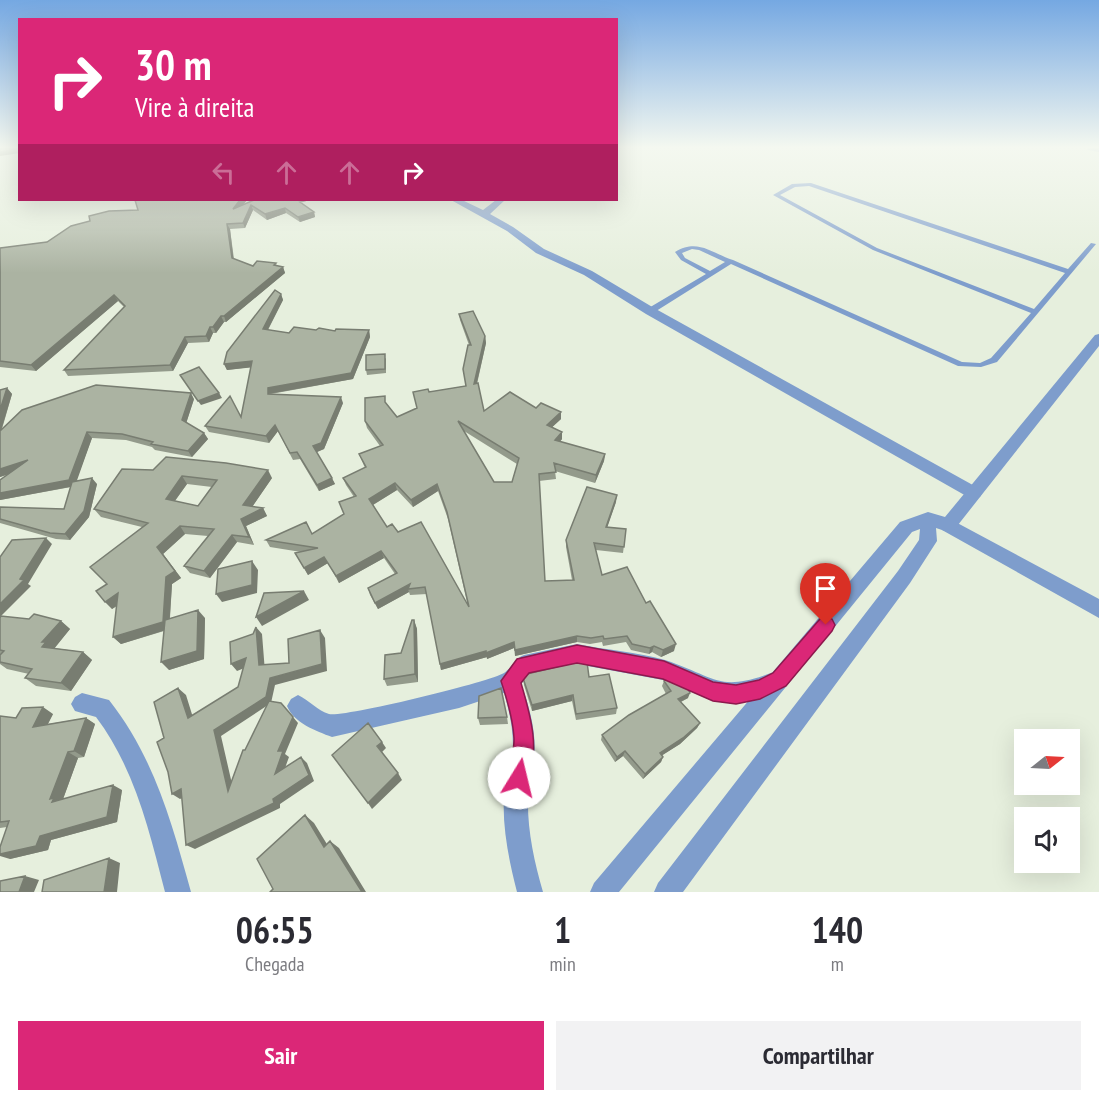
<!DOCTYPE html>
<html lang="pt">
<meta charset="utf-8">
<style>
body{margin:0;font-family:"PT Sans Narrow",sans-serif;background:#f2f2f3;color:#2b2b33;height:100vh;display:flex;flex-direction:column;font-size:22px;white-space:nowrap}
*{box-sizing:border-box;margin:0}
p{font-size:20px;color:#7c7c81}
.icon{flex:none;width:33px;height:33px;fill:none;stroke:currentColor;stroke-width:2;stroke-linecap:round;stroke-linejoin:round}
.map{position:relative;height:892px;overflow:hidden}
.drawer{display:flex;flex-direction:column;background:#fff;flex:1}
.drawer>*{flex:none}
.banner{position:absolute;left:18px;top:18px;width:600px;height:183px;border-radius:0px;box-shadow:0 6px 24px #0002;background:#db2777;color:#fff;overflow:hidden}
.needle{width:39px;rotate:72deg}
.buttons{position:absolute;left:1014px;top:729px;display:grid;gap:12px}
.buttons a{display:grid;place-items:center;width:66px;height:66px;border-radius:0px;background:#fff;box-shadow:0 6px 24px #0002;font-size:30px}
.pin{position:absolute;display:grid;place-items:center;width:51px;height:51px;color:#fff;margin:-62px -26px;border-radius:50% 50% 50% 0;rotate:-45deg;box-shadow:0 0 6px #0007}
.pin .icon{rotate:45deg}
.me{position:absolute;width:66px;margin:-33px;rotate:9deg;stroke-linejoin:round;filter:drop-shadow(0 0 4px #0008)}
.turn{display:flex;align-items:center;gap:21px;height:126px;padding:0 18px;font-size:27px}
.turn .icon{width:78px;height:78px;stroke-width:2.5}
.turn b{display:block;font-size:42px;line-height:51px}
.lanes{display:flex;align-items:center;height:57px;padding:0 18px;background:#0003;justify-content:center;gap:30px;direction:ltr}
.lanes .off{opacity:.35}
.eta{display:flex;justify-content:space-evenly;align-items:center;height:102px;text-align:center}
.eta b{font-size:36px;font-weight:700;line-height:42px}
.action{display:flex;gap:12px;margin-top:auto;padding:12px 18px}
.action a{flex:1;height:69px;border-radius:0px;background:#db2777;color:#fff;font-size:24px;font-weight:700;line-height:69px;text-align:center}
.action a+a{background:#f2f2f3;color:#2b2b33}
.map>svg:first-child{display:block}
.lines{fill:none;stroke-linecap:round;stroke-linejoin:round}
.service{fill:#7e9dcc;fill-rule:evenodd}
.minor{fill:#7e9dcc;fill-rule:evenodd}
.tertiary{fill:#7e9dcc;fill-rule:evenodd}
.wall{fill:#939a8b;fill-rule:evenodd}
.shaded-wall{fill:#787d71}
.building{fill:#abb3a2;stroke:#787d71;stroke-width:1.5;fill-rule:evenodd}
.route{fill:#db2777;stroke:#8e194d;stroke-width:1.5}
</style>
<div class="map">
<svg width="1099" height="892" viewBox="0 0 1099 892">
<rect width="100%" height="100%" fill="#e6efdd"/>
<g class="lines">
<!-- service -->
<path class="service" d="M811,183L1068,269L1091,243L1096,244L997,362L981,367L958,366L731,264L653,313H647V309L706,274L681,260L675,252C698,238 711,253 733,260L962,362L980,363L991,358L1031,313L873,250L773,195L792,184ZM809,186L1065,273L1034,309L877,248L780,195L795,187ZM692,249L699,250L725,262L710,271L685,258L682,253Z"/>
<!-- minor -->
<path class="minor" d="M1087,148H1099V152L1088,150Z
M451,200H462L483,210L496,200H505L490,214L513,227L544,249L592,271L654,308L980,489L982,493L980,497L974,499L968,497L646,314L584,275L536,253L507,231Z
M948,518L1099,599V618L942,530L940,525L942,520Z
M577,644C606,650 637,652 665,660C717,677 718,694 776,671L783,674L786,681L783,688L760,699L736,704L713,701L663,680L577,664L530,674L521,684C530,708 537,734 534,760C533,772 528,784 528,796C527,829 534,861 543,892H517C509,861 502,827 504,795C505,784 510,773 512,763C515,739 511,716 504,693L459,708L332,737C316,731 294,723 287,706L291,699L298,695C309,700 318,711 329,714C342,718 490,682 504,673C512,668 514,659 524,655Z
M82,693L109,700C154,757 172,823 191,892H165C149,830 135,769 96,717L75,711L71,704L75,697Z"/>
<!-- tertiary -->
<path class="tertiary" d="M1099,334V346L954,530L948,532L936,528L937,541L910,583L683,892H654L658,883L898,571L919,540L920,529L912,532L619,892H590L594,883L900,522L928,512L945,517L1095,335Z"/>
</g>
<!-- wall -->
<path class="wall" d="M135,200H247L243,205L305,206L314,212L315,217L300,222L286,213L267,220L253,210L245,228L230,229L234,259L253,266L276,263L277,266L283,267L285,273L226,322H224L216,333H213L209,342L188,343L173,371L68,376L64,370L124,307L118,301L36,371L0,367V248L47,242L138,210Z
M281,294L283,300L268,330L289,333L316,330H369L370,337L353,379L271,394L343,403L324,449L316,452L335,484L319,491L300,459L293,460L278,431L269,443L209,432L205,426L241,417L251,367L227,370L224,364Z
M459,314L485,336L486,343L477,384L484,411L536,408L561,412V419L552,427L562,432V439L560,442L605,454L604,461L595,483L555,471L556,479L539,481L545,581L572,580L566,547V540L616,502L607,527L626,529L623,553L596,550L602,575L646,603L674,651L661,657L652,652L649,654L631,650L626,642L603,646L602,642L590,644L577,642L515,656L514,648L487,659V657L441,670L427,594L410,595L409,592L378,609L370,595L368,588L395,574L384,558L339,583L328,563L308,575L295,553L301,552L270,547L266,540L312,534L344,514L354,497L346,485L343,478L365,468L359,454L380,446L367,428L365,421L386,403V404L397,417L417,408L429,392L465,386L469,345L460,320ZM464,431L517,464L512,482H494ZM397,490L413,507L438,491L448,519L468,606L387,527L373,505Z
M386,358V373L367,375L366,370Z
M7,388L12,394L2,429L194,399L186,423L204,433L208,439L192,457L155,450L152,447L126,440L92,438L76,481L97,484L89,517L70,540L56,539L0,523V507L64,509L71,487L0,500V480L9,474L0,477V390Z
M122,469L272,478L252,507L263,508L267,516L246,526L254,545L237,542L210,578L190,573L184,566L208,536L185,534L163,554L181,578L172,584L170,618H205L204,659L169,670L164,631L121,644L113,637L117,606L112,609L107,584L142,527L101,517L94,509ZM187,484L212,487L198,506L175,501Z
M0,618L61,621L70,629L54,648L83,652L92,660L71,691L36,686L25,678L29,674L7,669L0,664Z
M414,620L417,629L418,682L387,686L384,679L401,653Z
M589,677L617,708L616,714L576,720L572,701L532,711L524,685L523,678Z
M664,681L688,698L681,702L700,723L697,728L680,744L662,755L663,757L661,762L643,779L623,756L615,762L601,740L602,735L666,694L662,686Z
M53,714L48,724L86,718L95,724L84,757L78,758L63,799L122,790L117,822L51,840L48,850L10,859L7,827L0,828V716L16,718Z
M507,717L508,724L480,725L478,718Z"/>
<!-- shaded-wall -->
<path class="shaded-wall" d="M20,149V153L0,156V152Z
M240,200H247L235,214L233,209Z
M251,205L253,210L245,228L243,223Z
M285,208L286,213L267,220L265,214Z
M314,212L315,217L300,222L298,217Z
M227,224L230,229L234,264L232,258Z
M283,267L285,273L226,322L224,316Z
M281,294L283,300L265,335L263,329Z
M114,295L118,301L36,371L31,365Z
M221,316L224,322L216,333L213,327Z
M210,327L213,333L209,342L206,336Z
M369,330L370,337L353,379L268,394V388Z
M485,336L486,343L475,391L474,384Z
M185,337L188,343L173,371L170,365Z
M252,361L255,367L227,370L224,364Z
M7,388L12,394L0,434V410Z
M191,393L194,399L185,427L182,420Z
M219,393L222,398L201,405L198,401Z
M341,397L343,403L324,449L315,453L313,446Z
M561,412V419L547,432V425Z
M275,425L278,431L269,443L266,436Z
M87,432L92,438L75,486L0,500V493Z
M562,432V439L555,447V440Z
M204,433L208,439L192,457L188,451Z
M605,454L604,461L595,483L596,475Z
M28,460L33,466L0,477V469Z
M268,470L272,478L248,513L243,505Z
M182,476L187,484L171,506L166,499Z
M92,478L97,484L89,517L70,540L65,534Z
M332,478L335,484L319,491L317,485Z
M395,483L397,490L371,506L369,499Z
M437,484L438,491L413,507L411,500Z
M617,495L616,502L605,534L606,527Z
M263,508L267,516L246,526L254,545L249,537L241,519Z
M180,526L185,534L163,554L181,578L172,584L169,629L121,644L113,637L157,547Z
M232,535L237,542L210,578L204,571Z
M46,538L52,544L28,584L31,586L0,617V604L20,579Z
M381,551L384,558L339,583L336,576Z
M324,557L328,563L308,575L304,568Z
M252,561L258,570L257,593L222,602L216,594Z
M410,584L408,589L409,592L378,609L375,603Z
M304,591L309,600L262,626L256,617Z
M118,593L125,600L112,609L105,602Z
M198,610L205,618L204,659L169,670L161,662Z
M414,620L417,629L418,682L415,674Z
M61,621L70,629L54,649L42,647V642Z
M256,627L262,634L265,672L259,665Z
M320,630L325,638L327,671L275,685L271,703L221,736L235,797L228,791L214,730L270,678L322,664Z
M577,636V642L515,656V650Z
M514,642V648L487,659L486,653Z
M676,644L674,651L661,657L663,650Z
M654,646L652,652L649,654L650,648Z
M486,651L487,657L441,670L440,664Z
M83,652L92,660L71,691L61,683Z
M246,658L252,665L237,671L231,664Z
M178,688L186,695L195,724L188,718Z
M690,693L688,698L676,704L678,699Z
M573,695L572,701L532,711V705Z
M43,707L53,714L43,733L33,727Z
M293,717L298,723L285,754L289,757L281,779L275,774L278,751Z
M86,718L95,724L84,757L74,751Z
M700,723L697,728L680,744L658,758L660,753Z
M382,742L386,748L381,753L377,746Z
M625,751L623,756L615,762L617,757Z
M68,752L78,758L62,802H52L50,799Z
M301,757L307,763L314,781L280,804V808L195,849L186,845L273,799Z
M663,757L661,762L643,779L645,774Z
M398,773L402,780L372,809L368,803Z
M113,785L122,790L117,822L51,840L48,850L10,859L0,856V854L40,836Z
M181,789L189,795L180,799L172,794Z
M305,815L314,823L333,854L324,847Z
M330,841L339,848L366,892H362Z
M109,858L120,863L117,892H104Z
M25,876L39,880L34,892H19Z"/>
<!-- building -->
<path class="building" d="M0,148H20V149L0,152Z
M135,200H240L233,209L254,200H302L304,201L300,202L314,212L298,217L285,208L265,214L251,205L243,223L227,224L232,258L253,266L257,261L276,263L274,265L283,267L224,316H221L213,327H210L206,336L185,337L170,365L64,370L125,306L114,295L31,365L0,361V248L47,242L71,226L90,221L89,216L109,211L138,210Z
M275,290L281,294L263,329L289,333L294,327L316,330L319,328L335,331L336,329L369,330L351,373L268,388V394L341,397L321,443L313,446L332,478L317,485L297,452L290,453L275,425L266,436L205,426L230,396L241,417L252,361L224,364L227,352Z
M473,311L485,336L474,384L478,383L484,411L510,392L536,408L541,403L561,412L547,425L562,432L555,440L605,454L596,475L554,463L556,472L539,474L545,581L574,580L566,540L587,487L617,495L606,527L626,529L624,547L594,543L602,575L627,567L646,603L650,601L676,644L663,650L654,646L650,648L632,644L627,636L604,639L603,636L591,638L577,636L515,650L514,642L486,653V651L440,664L425,587L408,589L410,584L375,603L368,588L397,573L381,551L336,576L324,557L304,568L295,553L318,548L266,540L306,522L312,534L344,514L339,502L356,496L343,478L366,467L359,454L383,445L365,421V398L385,396V402L397,417L417,408L413,392L428,389L429,392L466,386L463,369L468,345H471L459,314ZM458,421L519,458L512,482H494ZM395,483L411,500L437,484L447,512L469,607L421,522L398,532L392,524L387,527L369,499Z
M385,354V369L366,370V355Z
M199,367L219,393L198,401L180,375Z
M96,385L191,393L182,420L204,433L188,451L151,444L153,442L122,434L87,432L69,480L0,493V480L28,460L0,469V431L22,410Z
M7,388L0,410V390Z
M166,457L226,463L268,470L243,505L263,508L241,519L249,537L232,535L204,571L184,566L214,529L180,526L157,547L175,571L166,577L163,622L113,637L118,593L105,602L96,591L107,584L90,567L148,523L94,509L122,469L153,470ZM182,476L217,480L198,506L166,499Z
M92,478L84,511L65,534L50,533L0,519V507L64,509L72,482Z
M46,538L20,579L24,580L0,604V557L12,540Z
M252,561V585L216,594L218,569Z
M304,591L256,617L264,593Z
M198,610L197,651L161,662L165,620Z
M34,614L61,621L42,642H46L42,647L83,652L61,683L25,678L32,669L0,662V655L4,651L0,650V618L1,616L29,619Z
M412,620H414L415,674L384,679L385,655L401,653Z
M256,627L259,665L289,663L288,639L320,630L322,664L270,678L266,697L214,730L228,791L243,750H245L269,701L281,703L293,717L278,751H283L275,774L301,757L309,775L273,799L274,803L186,845L181,789L172,794L168,772L157,742L164,738L154,702L178,688L188,718L238,687L246,658L231,664L230,642L253,634Z
M581,661L587,662L589,677L609,674L617,708L576,714L573,695L532,705L523,678L527,674Z
M669,678L686,685L690,693L678,699L700,723L683,738L660,753L663,757L645,774L625,751L617,757L602,735L629,715L671,691L664,681Z
M501,688L507,717L478,718L479,696Z
M43,707L33,727L86,718L74,751L68,752L50,799L54,798L52,802L113,785L107,817L40,836L36,846L0,854V847L9,821L0,822V716L16,718L22,708Z
M368,723L382,742L377,746L398,773L368,803L332,755Z
M305,815L324,847L330,841L362,892H270L273,889L257,859Z
M109,858L104,892H42L44,880Z
M25,876L19,892H0V881Z"/>
<!-- sky -->
<linearGradient id="sky" x2="0" y2="1"><stop stop-color="#75a8e2"/><stop offset="0.54" stop-color="#f4f8f0"/><stop offset="1" stop-color="#f4f8f0" stop-opacity="0"/></linearGradient>
<rect width="1099" height="273" fill="url(#sky)"/>
<!-- route -->
<path class="route" d="M826,617L832,619L835,625L832,631L786,686L760,699L736,704L713,701L663,679L577,663L529,673L521,683C531,717 541,751 526,786L519,789L512,786C505,770 515,754 514,738C513,718 507,699 501,681L517,659L577,645L664,661L713,682L736,685L759,680L773,673L820,619Z"/>
</svg>
<div class="buttons">
<a><svg class="needle" viewBox="-14 -14 28 28"><path d="M0-13l5 13h-10z" fill="#e53935"/><path d="M0 13l5-13h-10z" fill="#7c7c81"/></svg></a>
<a><svg class="icon" aria-label="sound" viewBox="0 0 24 24"><path d="M4 9h4l5-4v14l-5-4H4zM17 9q2 3 0 6"/></svg></a>
</div>
<div class="pin" style="left:826px;top:625px;background:#d93025"><svg class="icon" aria-label="arrive" viewBox="0 0 24 24"><path d="M6 21V4h12l-3 4 3 4H6"/></svg></div>
<svg class="me" style="left:519px;top:778px" viewBox="-20 -20 40 40"><circle r="19" fill="#fff"/><path d="M0-13L10 11 0 6-10 11z" fill="#db2777"/></svg>
<div class="banner">
<div class="turn"><svg class="icon" aria-label="right" viewBox="0 0 24 24"><path d="M7 20v-9h11M14 6l5 5-5 5"/></svg><div><b>30 m</b>Vire à direita</div></div>
<div class="lanes"><svg class="icon off" aria-label="left" viewBox="0 0 24 24"><path d="M17 20v-9H6M10 6l-5 5 5 5"/></svg><svg class="icon off" aria-label="ahead" viewBox="0 0 24 24"><path d="M12 20V5M6 11l6-6 6 6"/></svg><svg class="icon off" aria-label="ahead" viewBox="0 0 24 24"><path d="M12 20V5M6 11l6-6 6 6"/></svg><svg class="icon" aria-label="right" viewBox="0 0 24 24"><path d="M7 20v-9h11M14 6l5 5-5 5"/></svg></div>
</div>
</div>
<section class="drawer">
<div class="eta">
<div><b>06:55</b><p>Chegada</p></div>
<div><b>1</b><p>min</p></div>
<div><b>140</b><p>m</p></div>
</div>
<div class="action"><a>Sair</a><a>Compartilhar</a></div>
</section>
